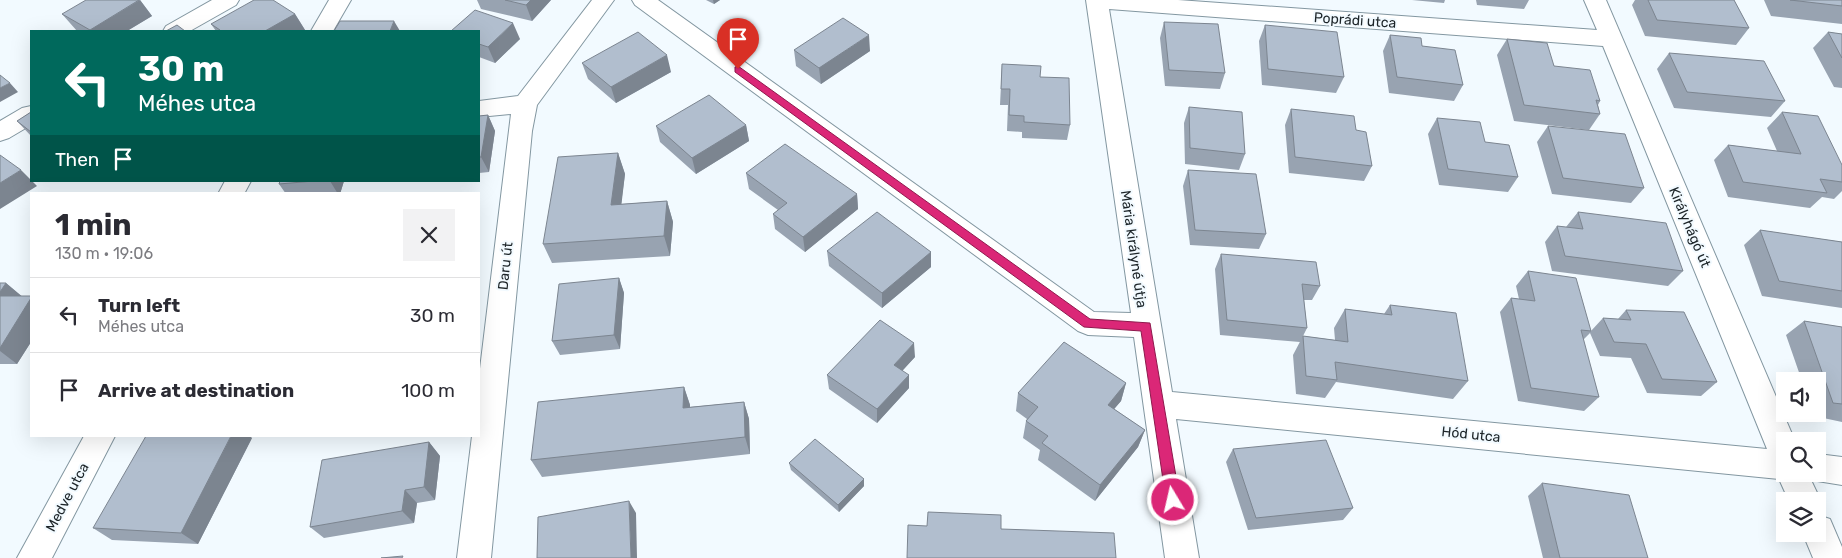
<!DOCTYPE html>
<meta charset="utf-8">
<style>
body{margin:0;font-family:Rubik,sans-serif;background:#f2f2f3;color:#2b2b33;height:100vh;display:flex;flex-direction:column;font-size:19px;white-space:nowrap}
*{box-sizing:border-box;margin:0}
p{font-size:16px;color:#7c7c81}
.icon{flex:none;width:28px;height:28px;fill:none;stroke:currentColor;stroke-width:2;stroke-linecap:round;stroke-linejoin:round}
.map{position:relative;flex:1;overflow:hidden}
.side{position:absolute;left:30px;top:192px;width:450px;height:245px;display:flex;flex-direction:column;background:#fff;border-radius:0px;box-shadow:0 5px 20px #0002}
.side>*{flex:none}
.top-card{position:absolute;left:30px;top:30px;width:450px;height:152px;border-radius:0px;box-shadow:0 5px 20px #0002;background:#00695c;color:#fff;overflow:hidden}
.controls{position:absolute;left:1776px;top:372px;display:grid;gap:10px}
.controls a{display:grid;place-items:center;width:50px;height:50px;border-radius:0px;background:#fff;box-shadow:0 5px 20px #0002;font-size:25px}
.pin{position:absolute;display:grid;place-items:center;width:42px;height:42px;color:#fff;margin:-51px -21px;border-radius:50% 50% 50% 0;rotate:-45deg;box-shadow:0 0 5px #0007}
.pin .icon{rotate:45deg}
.me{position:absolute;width:55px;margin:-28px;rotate:351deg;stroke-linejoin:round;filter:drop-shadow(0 0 4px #0008)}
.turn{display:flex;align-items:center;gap:18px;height:105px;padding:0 25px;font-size:22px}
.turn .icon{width:65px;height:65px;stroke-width:2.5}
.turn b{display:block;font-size:35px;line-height:42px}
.then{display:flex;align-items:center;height:48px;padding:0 25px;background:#0003;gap:10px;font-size:19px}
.round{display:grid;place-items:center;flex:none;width:52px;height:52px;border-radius:0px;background:#f2f2f3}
.head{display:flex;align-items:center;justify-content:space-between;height:85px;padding:0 25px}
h1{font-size:30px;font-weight:700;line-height:38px}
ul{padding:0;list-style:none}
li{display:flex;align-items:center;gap:15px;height:75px;padding:0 25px;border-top:1px solid #e1e1e2}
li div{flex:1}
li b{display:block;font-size:19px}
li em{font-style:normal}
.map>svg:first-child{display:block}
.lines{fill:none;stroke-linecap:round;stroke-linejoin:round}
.street-casing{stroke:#8397a1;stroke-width:2}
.street{fill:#fff;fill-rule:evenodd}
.wall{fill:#98a3b1}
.shaded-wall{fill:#7c8590}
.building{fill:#b1bece;stroke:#7c8590}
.route{fill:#db2777;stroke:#8e194d}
.labels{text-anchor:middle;stroke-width:4;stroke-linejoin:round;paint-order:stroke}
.street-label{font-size:14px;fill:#1c2428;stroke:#f2faff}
</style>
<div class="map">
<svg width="1842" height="558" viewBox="0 0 1842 558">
<rect width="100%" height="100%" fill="#f2faff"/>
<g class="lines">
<!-- street casing -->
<g class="street-casing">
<path id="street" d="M212,0H239L236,5L190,31H163L166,26Z
M329,0H351L333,31H311Z
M592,0H614L537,105L532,131L491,558H457L472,436H479V377L511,114L479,117V101L518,96Z
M632,0H658L1094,312L1131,313L1086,0H1178L1597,30L1584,0H1606L1795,441H1785V474H1818V454L1842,457V485L1811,480L1821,501L1818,509V501H1789L1779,479L1176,419L1199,558H1165L1134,337L1088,335L1078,331L635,5ZM1109,9L1603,46L1767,449L1172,392Z
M31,106V125L9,138L0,141V121L22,108Z
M225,181H251L244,194H218Z
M84,436H115L52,558H17Z
M1818,515L1830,519L1842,547V558H1813L1803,534H1818Z"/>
</g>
<!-- street -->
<use href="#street" class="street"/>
</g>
<!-- wall -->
<path class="wall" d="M140,0L152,16L127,31H77L62,14Z
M477,0H551L532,21L481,9Z
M706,0H720L714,4Z
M1412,0H1445L1444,3Z
M1476,0H1529L1524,9L1477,5Z
M1635,0H1734L1749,28L1736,45L1645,36L1632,5Z
M1764,0H1842V24L1771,16Z
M295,14L305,30L303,31H216L211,24Z
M1164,22L1225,73L1220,89L1165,86L1160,38Z
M1265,25L1344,77L1336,93L1262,85L1259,41Z
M479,31L520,39L495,63L479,57Z
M1828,32L1842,34V88L1834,87L1813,48Z
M1390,35L1422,46L1463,85L1454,101L1389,93L1383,51Z
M1507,39L1554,66L1600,101L1598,105L1600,114L1589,130L1514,121L1497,55Z
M794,50L870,51L821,84L796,66Z
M1669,53L1785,101L1771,117L1674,108L1657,69Z
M582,63L671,72L616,103L588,79Z
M1002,64L1040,77L1070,125L1067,140L1022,138V132L1007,131L1008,105H1000Z
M1189,107L1245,154L1239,170L1185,164L1184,123Z
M1291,109L1356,130L1372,166L1364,181L1289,173L1285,125Z
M31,112V136L17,121Z
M1782,112L1842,165V191L1834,199L1822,197L1810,208L1728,197L1714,160L1728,145L1777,151L1767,128Z
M488,115L495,131L489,172L479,173V116Z
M1437,118L1518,177L1508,192L1439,185L1428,134Z
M746,125L749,141L696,174L660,142L656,126Z
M1548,126L1644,188L1631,203L1552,194L1537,142Z
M618,153L625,174L621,204L667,201L673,222L670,256L552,263L543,244Z
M1188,170L1266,234L1259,249L1190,245L1183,186Z
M746,173L857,194L858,209L805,252L775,229L773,214L778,210L749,189Z
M280,181H344L340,194H286L279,184Z
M1578,212L1683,271L1668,286L1552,271L1545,242L1557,226L1566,227Z
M1760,230L1842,242V308L1762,296L1744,245Z
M827,251L931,252V267L882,308L829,266Z
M1221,254L1320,286L1312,300H1304L1307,328L1300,342L1220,335L1215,269Z
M1528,271L1591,331L1603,318L1618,319L1626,310L1717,382L1701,396L1647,393L1631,358L1600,356L1590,333L1583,340L1599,397L1584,411L1518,401L1500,312L1511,298L1519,299L1516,286Z
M619,278L624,293L620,349L560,355L552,341Z
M0,283H6L21,296H31V342L17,364H0Z
M1390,305L1468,381L1453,399L1336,382L1325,398L1296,394L1293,355L1303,336L1335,340L1334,328L1345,309L1384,314Z
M1804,321L1842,327V422L1814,416L1813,414H1818V381H1802L1786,335Z
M915,357L902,370L909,388L877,423L829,389L827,375Z
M1126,383L1121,401L1114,409L1145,430L1138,447L1095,501L1038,460L1040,450L1023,438L1026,421L1027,419L1016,411L1018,393Z
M684,387L690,405V407L744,402L749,419L750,454L542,477L531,460Z
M252,438L198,544L112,540L93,528Z
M429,442L440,456L435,500L417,503L414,523L324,538L310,527Z
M1233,449L1353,508L1343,520L1248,530L1226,462Z
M789,463L864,486L839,512L791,470Z
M1542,483L1648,558H1543L1528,496Z"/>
<!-- shaded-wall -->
<path class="shaded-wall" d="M140,0L152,16L127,31H91L90,30Z
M531,0H551L532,21L526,5Z
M713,0H720L714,4Z
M295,14L305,30L303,31H265Z
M394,21L400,31H390Z
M513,23L520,39L495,63L488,47Z
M869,35L870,51L821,84L819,68Z
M667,55L671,72L616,103L611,87Z
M10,83L18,92L0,102V88Z
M488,115L495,131L489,172L481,157Z
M746,125L749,141L696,174L692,158Z
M618,153L625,174L619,225L611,205Z
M21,170L37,186L0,209V183Z
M330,181H344L340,194H338Z
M857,194L858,209L805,252L803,237Z
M667,201L673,222L670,256L664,236Z
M931,252V267L882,308V293Z
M619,278L624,293L620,349L614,335Z
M6,283L24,298H0V292Z
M31,298V342L17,364L0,351V348Z
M914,343L915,357L895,379L894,365Z
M909,375V388L877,423V409Z
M1126,383L1121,401L1103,422L1108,405Z
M684,387L690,405V426L683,408Z
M744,402L749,419L750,454L745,437Z
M1145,430L1138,447L1095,501L1100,485Z
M231,436H250L252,438L198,544L181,533Z
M429,442L440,456L435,500L424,487Z
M864,479V486L839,512L838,505Z
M405,490L417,503L414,523L402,511Z
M629,501L636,513L637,558H631Z"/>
<!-- building -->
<path class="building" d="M86,0H139L90,30L62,14Z
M254,0H273L295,14L265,31H219L220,30L211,24Z
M505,0H531L526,5Z
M1648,0H1734L1749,28L1657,20Z
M1790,0H1842V6Z
M475,10L513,23L488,47L479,44V31H451Z
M843,18L869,35L819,68L794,50Z
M340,21H394L390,31H334Z
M1164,22L1218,24L1225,73L1169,70Z
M177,25L185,31H166Z
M1265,25L1337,32L1344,77L1268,69Z
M638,32L667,55L611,87L582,63Z
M1828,32L1842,34V58Z
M1390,35L1421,38L1422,46L1455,50L1463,85L1397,77Z
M1507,39L1547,43L1554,66L1590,70L1600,101L1596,100L1600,114L1524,105Z
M1669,53L1764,61L1785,101L1687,92Z
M1002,64L1041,66L1040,77L1069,78L1070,125L1024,122V116L1009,115L1010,89H1001Z
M0,75L10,83L0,88Z
M709,95L746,125L692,158L656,126Z
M1189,107L1242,112L1245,154L1190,148Z
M1291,109L1354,116L1356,130L1366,132L1372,166L1295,157Z
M31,112V132L17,121Z
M1782,112L1818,116L1842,165V182L1820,179L1827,193L1743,182L1728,145L1801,154Z
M488,115L481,157H479V116Z
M1437,118L1480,122L1485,142L1509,145L1518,177L1448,169Z
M1548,126L1625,134L1644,188L1563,178Z
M785,144L857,194L803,237L773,214L787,203L746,173Z
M618,153L611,205L667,201L664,236L543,244L558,157Z
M0,155L21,170L0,183Z
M1188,170L1256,174L1266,234L1195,230Z
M280,181H314L279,184Z
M877,212L931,252L882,293L827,251Z
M1578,212L1666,223L1683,271L1565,256L1557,226L1583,229Z
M1760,230L1842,242V291L1779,281Z
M1221,254L1316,262L1320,286L1302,284L1307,328L1227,320Z
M1528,271L1576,278L1591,331L1581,330L1599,397L1531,388L1511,298L1535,301Z
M619,278L614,335L552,341L559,284Z
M0,283H6L0,292Z
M0,296H31V298L0,348Z
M1390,305L1456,313L1468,381L1335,362L1337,380L1306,376L1303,336L1348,342L1345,309L1392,315Z
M1626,310L1684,312L1717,382L1662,379L1646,344L1614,342L1603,318L1631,320Z
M880,320L914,343L894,365L909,375L877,409L827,375Z
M1804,321L1842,327V404L1833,403Z
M1064,342L1126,383L1108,405L1145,430L1100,485L1042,443L1048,436L1026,421L1038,407L1018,393Z
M684,387L683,408L744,402L745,437L531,460L538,402Z
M146,436H231L181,533L93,528Z
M815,439L864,479L838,505L789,463Z
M1326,440L1353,508L1256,518L1233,449Z
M429,442L424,487L405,490L402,511L310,527L322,460Z
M1542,483L1629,495L1648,558H1560Z
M629,501L631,558H537L538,517Z
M928,512L1001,515V529L1114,533L1116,558H907L908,525L927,526Z
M403,556L402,558H381Z"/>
<!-- route -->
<path class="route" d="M738,66L1090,319L1150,323L1180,500L1178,505L1173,506L1168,505L1166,500L1141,331L1084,327L735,72V67Z"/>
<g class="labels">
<!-- street labels -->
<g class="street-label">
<text transform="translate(1355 20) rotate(4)" y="5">Poprádi utca</text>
<text transform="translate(1690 227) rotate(67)" y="5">Királyhágó út</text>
<text transform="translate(1134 249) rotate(82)" y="5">Mária királyné útja</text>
<text transform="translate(505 266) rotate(-84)" y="5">Daru út</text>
<text transform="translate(1471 434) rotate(6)" y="5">Hód utca</text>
<text transform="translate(67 497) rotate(-62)" y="5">Medve utca</text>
</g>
</g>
</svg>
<div class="controls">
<a><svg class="icon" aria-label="sound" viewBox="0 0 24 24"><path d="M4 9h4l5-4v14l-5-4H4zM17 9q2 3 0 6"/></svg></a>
<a><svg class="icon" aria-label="search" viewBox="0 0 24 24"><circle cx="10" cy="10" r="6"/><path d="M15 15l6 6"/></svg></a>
<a><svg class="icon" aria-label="layers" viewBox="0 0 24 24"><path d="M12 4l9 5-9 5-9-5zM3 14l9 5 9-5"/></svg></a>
</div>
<div class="pin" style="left:738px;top:69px;background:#d93025"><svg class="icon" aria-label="arrive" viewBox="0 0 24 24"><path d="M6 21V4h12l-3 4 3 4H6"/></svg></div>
<svg class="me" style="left:1173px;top:500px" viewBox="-20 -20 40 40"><circle r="17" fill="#db2777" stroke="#fff" stroke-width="3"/><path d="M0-11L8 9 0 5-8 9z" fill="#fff"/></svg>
<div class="top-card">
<div class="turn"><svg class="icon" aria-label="left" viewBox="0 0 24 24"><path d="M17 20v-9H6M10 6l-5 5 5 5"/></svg><div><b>30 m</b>Méhes utca</div></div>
<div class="then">Then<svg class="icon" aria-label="arrive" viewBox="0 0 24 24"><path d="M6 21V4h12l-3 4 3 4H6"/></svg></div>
</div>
<section class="side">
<div class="head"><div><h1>1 min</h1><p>130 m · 19:06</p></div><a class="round"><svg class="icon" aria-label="close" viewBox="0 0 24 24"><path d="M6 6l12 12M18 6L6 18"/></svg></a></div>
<ul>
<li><svg class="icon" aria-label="left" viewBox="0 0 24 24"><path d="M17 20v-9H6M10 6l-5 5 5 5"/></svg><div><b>Turn left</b><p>Méhes utca</p></div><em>30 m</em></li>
<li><svg class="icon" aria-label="arrive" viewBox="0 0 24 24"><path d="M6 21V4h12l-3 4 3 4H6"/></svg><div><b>Arrive at destination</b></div><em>100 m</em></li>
</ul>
</section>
</div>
